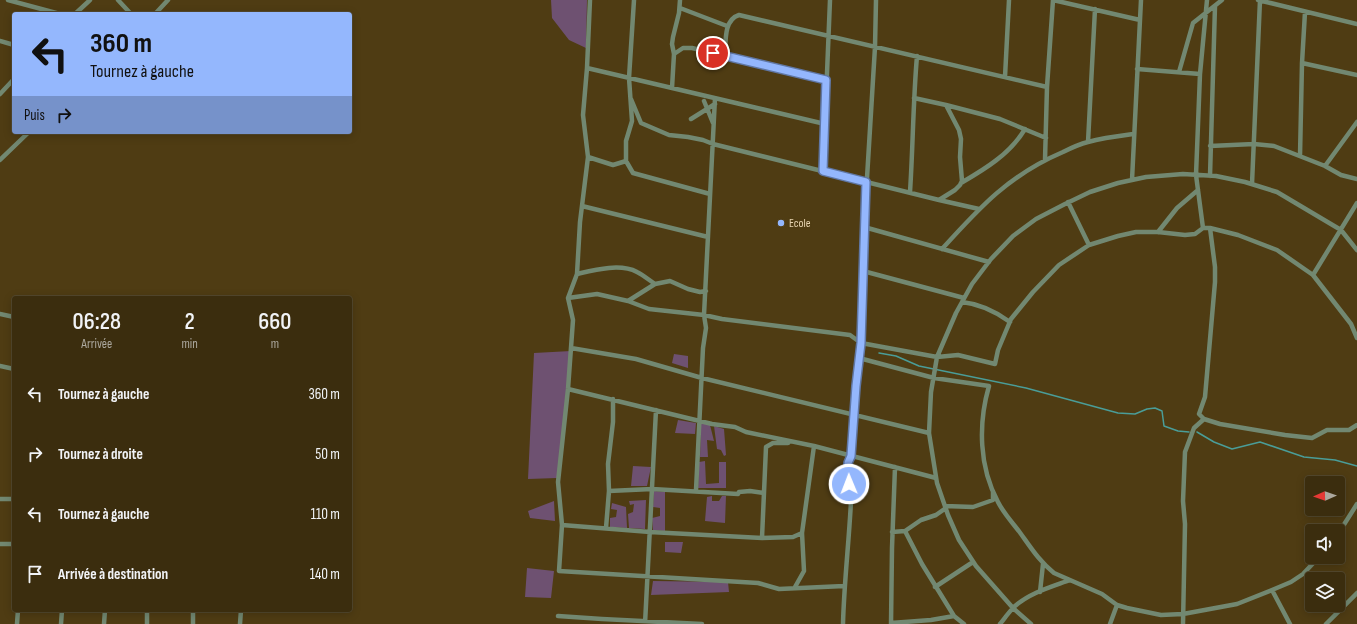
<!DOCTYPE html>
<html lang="fr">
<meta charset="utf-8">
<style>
body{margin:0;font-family:"Sofia Sans Condensed",sans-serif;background:#423517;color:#f1f3f6;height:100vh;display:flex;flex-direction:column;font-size:15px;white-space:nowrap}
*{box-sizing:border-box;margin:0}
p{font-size:13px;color:#aca89e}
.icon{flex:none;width:22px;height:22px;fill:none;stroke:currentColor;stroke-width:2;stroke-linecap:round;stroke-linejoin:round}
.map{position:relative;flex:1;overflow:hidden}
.side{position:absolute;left:12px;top:296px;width:340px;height:316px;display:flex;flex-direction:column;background:#3b2d0e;border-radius:4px;box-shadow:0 2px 10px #0003,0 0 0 1px #54492e}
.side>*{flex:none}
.top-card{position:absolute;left:12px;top:12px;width:340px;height:122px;border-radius:4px;box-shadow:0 2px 10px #0003,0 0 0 1px #54492e;background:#94b7fd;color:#111;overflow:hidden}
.needle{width:26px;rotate:268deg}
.buttons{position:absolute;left:1305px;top:476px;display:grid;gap:8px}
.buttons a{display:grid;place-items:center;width:40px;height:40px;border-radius:4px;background:#3b2d0e;box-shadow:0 2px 10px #0003,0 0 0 1px #54492e;font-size:20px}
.pin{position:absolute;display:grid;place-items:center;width:34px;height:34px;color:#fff;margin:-17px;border:2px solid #fff;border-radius:50%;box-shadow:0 1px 4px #0007}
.me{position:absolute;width:44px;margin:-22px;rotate:359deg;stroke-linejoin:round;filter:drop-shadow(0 0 3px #0008)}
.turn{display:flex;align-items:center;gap:14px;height:84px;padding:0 12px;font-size:18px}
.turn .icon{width:52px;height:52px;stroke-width:2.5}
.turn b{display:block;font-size:28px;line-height:34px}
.then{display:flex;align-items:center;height:38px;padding:0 12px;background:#0003;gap:8px;font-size:15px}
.eta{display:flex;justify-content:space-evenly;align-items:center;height:68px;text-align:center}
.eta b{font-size:24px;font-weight:600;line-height:28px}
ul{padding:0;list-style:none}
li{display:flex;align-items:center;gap:12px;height:60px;padding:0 12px}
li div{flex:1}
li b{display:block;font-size:15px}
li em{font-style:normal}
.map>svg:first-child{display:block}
.green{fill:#6e5171}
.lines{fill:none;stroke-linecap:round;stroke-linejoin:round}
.stream{stroke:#4a9d98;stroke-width:1.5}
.minor{stroke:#728871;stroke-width:4.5}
.route-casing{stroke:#6077a4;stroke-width:10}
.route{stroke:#94b7fd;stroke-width:7}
.poi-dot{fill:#94b7fd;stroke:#4f3c13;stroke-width:1.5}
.labels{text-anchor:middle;stroke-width:3.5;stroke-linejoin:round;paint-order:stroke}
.poi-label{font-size:12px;fill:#e5d2ae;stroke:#4f3c13;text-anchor:start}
</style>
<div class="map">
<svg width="1357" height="624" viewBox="0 0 1357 624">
<rect width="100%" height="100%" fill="#4f3c13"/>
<!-- green -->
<path class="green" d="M551,0H587L586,48L569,40L552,18Z
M571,351L557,478L528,479L534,353Z
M674,354L688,356V368L672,363Z
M678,420L696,423L695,434L675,433Z
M701,423L710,425L714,441L707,440L708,457H700Z
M714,426L724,429L726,455L724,456L721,450L717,449Z
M705,461L706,484L719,483V462H726V488H698L699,462Z
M633,466L651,467L647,486H631Z
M654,491L665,492V531L653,530L652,518L660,516V508L653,507Z
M712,496V501H719L722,496H726L725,523L705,521L707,497Z
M646,500L645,529L629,528L628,514L633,512L634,504L630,505L629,501Z
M554,501L555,521L530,518L528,511Z
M612,503L626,507L627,528L610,527V518L616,517L617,510L611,509Z
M665,542H683L681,553L665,552Z
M527,568L554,571L551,598L525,597Z
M653,581L728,582L729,592L651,595Z"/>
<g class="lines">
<!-- stream -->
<path class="stream" d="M879,353L896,356L919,366L1026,388L1118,413L1135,414L1147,409L1155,408L1162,411L1164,426L1178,431L1189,432
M1197,432L1214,442L1232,449L1260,442L1304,457L1335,460L1357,466"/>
<!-- minor -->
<path class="minor" d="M8,0L60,14
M118,0L131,14
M590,0L587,68L583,115L588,157L580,222L577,274L568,298L573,320L568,389L558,482L562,525L559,571L758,583L779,589L844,586
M1053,0L1140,20
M1258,0L1357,24
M680,8L727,26
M75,14L90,0
M155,14L168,0
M0,41L14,45
M674,54L683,48H692L826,80
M725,56C726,43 723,20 739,15L1047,87
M1302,63L1357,75
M587,68L825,124
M1137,69L1200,74
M1179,72L1193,23L1222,0
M1005,77L1009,0
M672,88L674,54L672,44L673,37L679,13L680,0
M0,94L14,79
M914,98L946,105L1000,119L1046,138
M631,99L641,123L669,135L688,137L703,140L713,144L939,200L979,209
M704,101L713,123
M691,119L715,104
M1088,142L1095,9
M1210,146L1254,144L1274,146L1325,166L1341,175L1357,179
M1300,156L1302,63L1305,12
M588,157L613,165L626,161L633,173L710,194
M0,160L29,132
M1045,160L1047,87L1053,0
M626,161V141L632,121L629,78L634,0
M1325,166L1357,122
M823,171L830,0
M1210,176L1215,6
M1132,180L1141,0
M961,183C985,169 1010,154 1025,129
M1252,184L1260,0
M910,192C913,147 913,102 917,56
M939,200L955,190L960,185L962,181L960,157L961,139L959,130L946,105
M1068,202L1089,245
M582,206L708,237
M864,227L989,262
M1203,228L1196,175L1200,74L1207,0
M1158,232L1177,208L1198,190
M942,249C980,207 1009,175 1063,152C1071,148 1080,144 1088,142C1103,138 1119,136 1134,134
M863,271L964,298
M577,274C594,270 620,263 637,272C643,275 649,280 655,284
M1313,275L1357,203
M568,298L597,294L628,301L649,309L704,315L722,319L850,335L861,343L937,357L958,355L995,364L998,350L1011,319L1033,292L1059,265L1089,245L1118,236L1136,232H1158L1185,235L1195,234L1203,228H1210L1238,235L1277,250L1313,275L1351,324L1357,338
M628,301L655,284L670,281L688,289L700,292L706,291
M962,302C981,304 995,311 1010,322
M0,314L14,317
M571,348L636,359L702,378L929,433
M859,358L934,378L989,386C978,424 979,467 998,502C1004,514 1013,523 1021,534C1031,548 1040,562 1054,573L1102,594L1117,605L1127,608L1161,615L1183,614L1237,604L1272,590L1291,582L1303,574L1319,557
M0,366L14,369
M568,389L712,424L735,427L746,432L814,446L936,478
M1204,419L1220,424L1285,435L1312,438L1327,430H1349L1357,425
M696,490L703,348L706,328L704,315L715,98
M609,491L652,489L738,494L739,492L750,491L764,493
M0,499H14
M945,506L973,507L993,500V492
M562,525L650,532L762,538L793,537L802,533
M606,528L609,491L608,464L613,422V399
M905,531L922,564L954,616L964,624
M892,532L905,531L921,520L936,515L946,508
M1338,534L1357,504
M762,538L766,447L773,443H788
M0,544H14
M795,587L804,571L802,533L814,446
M935,587L973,562
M1272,590L1290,624
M1040,592L1043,564
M558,616L602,619L702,624
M891,623L931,620L954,616
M17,624L18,610
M61,624L62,610
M104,624L105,610
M147,624V610
M193,624V610
M240,624L241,610
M645,624L656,410
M843,624C844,583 849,542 851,501C852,485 845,473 851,456L856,386L861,343L864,227L875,47L876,0
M891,624L892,548L895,467
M1000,624C1004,619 1009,612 1014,607C1029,593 1051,587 1070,580
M1031,624L1013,608L976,566L959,540L948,515L937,483L929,433L931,392L937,357L956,313L972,284L991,259L1013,236L1036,219L1065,204L1090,192L1118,183L1146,177L1183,174L1216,176L1245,182L1277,192L1341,230L1357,250
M1110,624L1117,605
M1183,624L1185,524L1183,501L1185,452L1194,428L1204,419L1199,414L1205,397L1215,282V267L1210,228
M1326,624L1357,593"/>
</g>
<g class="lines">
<!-- route casing -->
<g class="route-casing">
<path id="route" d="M713,53L826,80L823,171L866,182L861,343L856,386L851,456L848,463L849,484"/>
</g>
<!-- route -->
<use href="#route" class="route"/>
</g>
<!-- markers -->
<circle class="poi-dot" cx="781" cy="223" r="4"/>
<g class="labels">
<!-- poi labels -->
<g class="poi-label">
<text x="789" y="227">Ecole</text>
</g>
</g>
</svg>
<div class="buttons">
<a><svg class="needle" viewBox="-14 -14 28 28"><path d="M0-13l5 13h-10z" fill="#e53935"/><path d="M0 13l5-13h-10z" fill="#aca89e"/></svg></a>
<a><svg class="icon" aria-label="sound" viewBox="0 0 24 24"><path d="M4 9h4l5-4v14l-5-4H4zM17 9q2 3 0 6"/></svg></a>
<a><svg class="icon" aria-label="layers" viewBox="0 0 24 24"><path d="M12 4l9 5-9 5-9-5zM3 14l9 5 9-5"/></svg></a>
</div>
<div class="pin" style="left:713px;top:53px;background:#d93025"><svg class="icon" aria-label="arrive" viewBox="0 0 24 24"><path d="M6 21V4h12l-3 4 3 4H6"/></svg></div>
<svg class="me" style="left:849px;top:484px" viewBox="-20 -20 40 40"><circle r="17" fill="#94b7fd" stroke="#fff" stroke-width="3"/><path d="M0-11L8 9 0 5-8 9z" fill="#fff"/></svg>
<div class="top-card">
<div class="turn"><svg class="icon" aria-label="left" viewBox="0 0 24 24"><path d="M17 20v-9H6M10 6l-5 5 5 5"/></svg><div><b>360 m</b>Tournez à gauche</div></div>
<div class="then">Puis<svg class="icon" aria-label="right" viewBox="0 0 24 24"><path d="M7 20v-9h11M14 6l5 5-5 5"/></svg></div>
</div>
<section class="side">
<div class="eta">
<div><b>06:28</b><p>Arrivée</p></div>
<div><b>2</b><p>min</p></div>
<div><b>660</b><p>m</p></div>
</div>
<ul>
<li><svg class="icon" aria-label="left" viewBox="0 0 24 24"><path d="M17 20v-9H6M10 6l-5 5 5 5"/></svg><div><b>Tournez à gauche</b></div><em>360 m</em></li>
<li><svg class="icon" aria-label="right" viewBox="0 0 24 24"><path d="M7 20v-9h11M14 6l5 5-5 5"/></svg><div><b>Tournez à droite</b></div><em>50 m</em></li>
<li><svg class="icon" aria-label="left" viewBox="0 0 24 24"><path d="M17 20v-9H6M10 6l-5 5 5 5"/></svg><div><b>Tournez à gauche</b></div><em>110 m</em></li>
<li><svg class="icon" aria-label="arrive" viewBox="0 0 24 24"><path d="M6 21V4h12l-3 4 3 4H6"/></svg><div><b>Arrivée à destination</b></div><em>140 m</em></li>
</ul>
</section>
</div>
